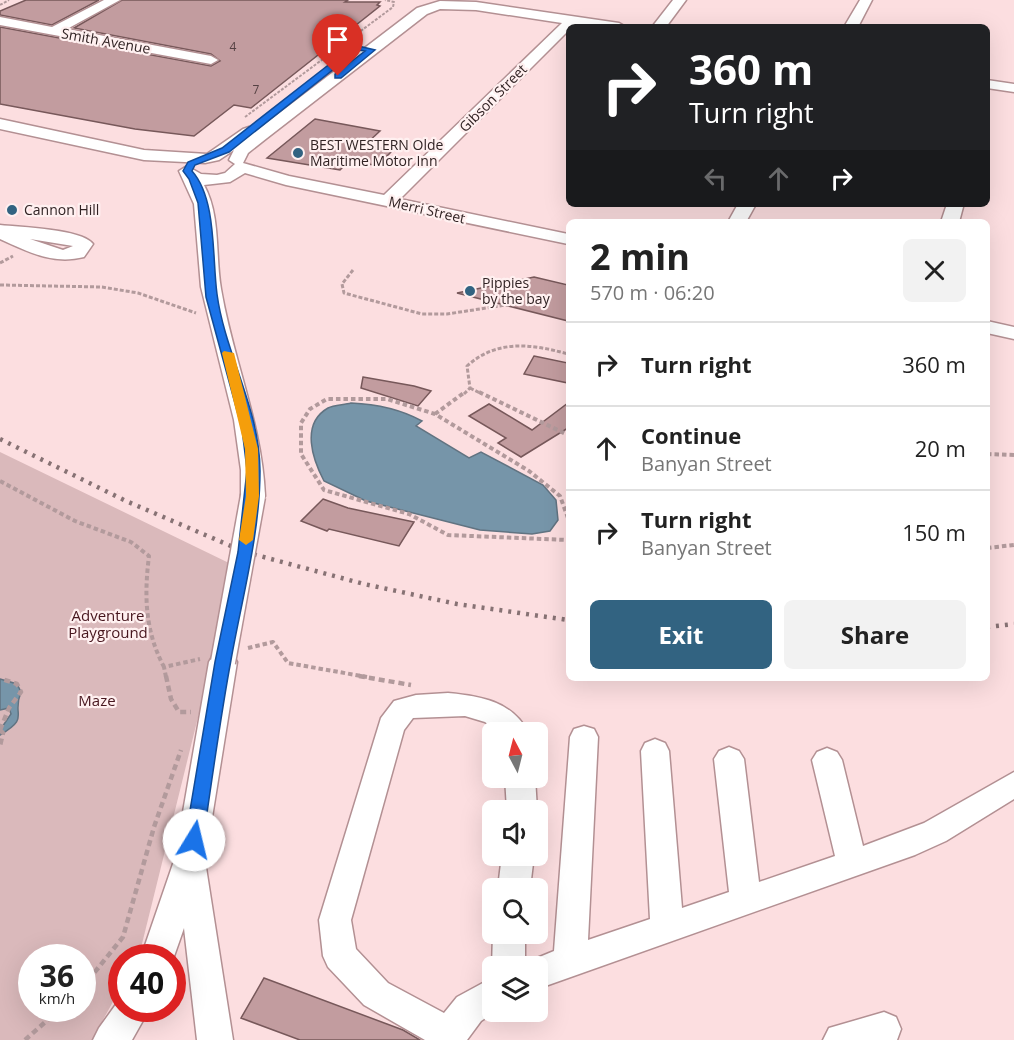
<!DOCTYPE html>
<meta charset="utf-8">
<style>
body{margin:0;font-family:"Open Sans",sans-serif;background:#f2f2f2;color:#222;height:100vh;display:flex;flex-direction:column;font-size:22px;white-space:nowrap}
*{box-sizing:border-box;margin:0}
p{font-size:20px;color:#767676}
.icon{flex:none;width:33px;height:33px;fill:none;stroke:currentColor;stroke-width:2;stroke-linecap:round;stroke-linejoin:round}
.map{position:relative;flex:1;overflow:hidden}
.details{position:absolute;left:566px;top:219px;width:424px;height:462px;display:flex;flex-direction:column;background:#fff;border-radius:9px;box-shadow:0 6px 24px #0002}
.details>*{flex:none}
.banner{position:absolute;left:566px;top:24px;width:424px;height:183px;border-radius:9px;box-shadow:0 6px 24px #0002;background:#202124;color:#fff;overflow:hidden}
.needle{width:39px;rotate:353deg}
.tools{position:absolute;left:482px;top:722px;display:grid;gap:12px}
.tools a{display:grid;place-items:center;width:66px;height:66px;border-radius:9px;background:#fff;box-shadow:0 6px 24px #0002;font-size:30px}
.speed{position:absolute;left:18px;top:944px;display:flex;gap:12px;font-size:30px;font-weight:700;text-align:center}
.speed>*{display:grid;place-content:center;width:78px;height:78px;border-radius:50%;background:#fff;box-shadow:0 6px 24px #0002;line-height:1}
.speed small{font-size:15px;font-weight:400}
.speed .limit{border:9px solid #d22;background:#fff;color:#111}
.pin{position:absolute;display:grid;place-items:center;width:51px;height:51px;color:#fff;margin:-62px -26px;border-radius:50% 50% 50% 0;rotate:-45deg;box-shadow:0 0 6px #0007}
.pin .icon{rotate:45deg}
.me{position:absolute;width:66px;margin:-33px;rotate:9deg;stroke-linejoin:round;filter:drop-shadow(0 0 4px #0008)}
.turn{display:flex;align-items:center;gap:21px;height:126px;padding:0 24px;font-size:27px}
.turn .icon{width:78px;height:78px;stroke-width:2.5}
.turn b{display:block;font-size:42px;line-height:51px}
.lanes{display:flex;align-items:center;height:57px;padding:0 24px;background:#0003;justify-content:center;gap:30px;direction:ltr}
.lanes .off{opacity:.35}
.round{display:grid;place-items:center;flex:none;width:63px;height:63px;border-radius:9px;background:#f2f2f2}
.head{display:flex;align-items:center;justify-content:space-between;height:102px;padding:0 24px}
h1{font-size:36px;font-weight:700;line-height:45px}
.primary-button{display:flex;gap:12px;margin-top:auto;padding:12px 24px}
.primary-button a{flex:1;height:69px;border-radius:9px;background:#326381;color:#fff;font-size:24px;font-weight:700;line-height:69px;text-align:center}
.primary-button a+a{background:#f2f2f2;color:#222}
ul{padding:0;list-style:none}
li{display:flex;align-items:center;gap:18px;height:84px;padding:0 24px;border-top:2px solid #e0e0e0}
li div{flex:1}
li b{display:block;font-size:22px}
li em{font-style:normal}
.map>svg:first-child{display:block}
.green{fill:#dab9bb;fill-rule:evenodd}
.water{fill:#7695a9;stroke:#617381;stroke-width:1.5}
.building{fill:#c29c9f;stroke:#77585a;stroke-width:1.5}
.lines{fill:none;stroke-linecap:round;stroke-linejoin:round}
.minor-casing{stroke:#b39093;stroke-width:3}
.path-far3{stroke:#b29a9c;stroke-width:2;stroke-dasharray:3 1.5;stroke-linecap:butt}
.path-far2{stroke:#b29a9c;stroke-width:3;stroke-dasharray:4 2;stroke-linecap:butt}
.path-far1{stroke:#b29a9c;stroke-width:4;stroke-dasharray:4.5 3;stroke-linecap:butt}
.path{stroke:#b29a9c;stroke-width:4.5;stroke-dasharray:6 4;stroke-linecap:butt}
.minor{fill:#fff;fill-rule:evenodd}
.rail{stroke:#877274;stroke-width:4.5;stroke-dasharray:3 6;stroke-linecap:butt}
.minor-bridge-casing{stroke:#b39093;stroke-width:27;stroke-linecap:butt}
.minor-bridge{stroke:#fff;stroke-width:24}
.route{fill:#1a73e8;stroke:#114b97;stroke-width:1.5}
.slow{fill:#f59e0b}
.poi-dot{fill:#326381;stroke:#fff0f0;stroke-width:2}
.labels{text-anchor:middle;stroke-width:4.5;stroke-linejoin:round;paint-order:stroke}
.number-label{font-size:12px;fill:#554143}
.far-street-label{font-size:14px;fill:#312324;stroke:#fff0f0}
.far-poi-label{font-size:14px;fill:#312324;stroke:#fff0f0;text-anchor:start}
.park-label{font-size:15px;fill:#47161e;stroke:#fff0f0}
</style>
<div class="map">
<svg width="1014" height="1040" viewBox="0 0 1014 1040">
<rect width="100%" height="100%" fill="#fcdee0"/>
<!-- green -->
<path class="green" d="M0,452L229,563L206,685L139,956L122,957L121,987L92,1040H0ZM32,957H82V1008H32Z"/>
<!-- water -->
<path class="water" d="M351,403C376,404 400,409 422,421L416,426L469,458L481,452L543,485L556,500L558,520L550,531L532,534L480,530L366,501L324,481C313,460 300,424 328,408C334,405 344,405 351,403Z
M0,679L17,684L21,692C11,716 31,717 0,735V730L11,714L9,708L0,710Z"/>
<!-- building -->
<path class="building" d="M26,0H99L52,25L0,15V11Z
M122,0H348L345,2H380L377,5L380,6L251,108L234,105L194,136L135,129L0,104V27L211,66L220,61L211,54L74,28Z
M315,119L380,131L365,145L393,150L378,165L347,163L340,170L267,158Z
M534,277L568,285V321L457,293Z
M534,356L568,363V383L524,374Z
M363,377L414,386L431,391L418,406L361,388Z
M568,403V428L521,457L498,443L506,438L469,416L489,404L532,430Z
M323,499L348,508L414,522L399,546L329,529L327,531L301,521Z
M264,978L403,1030L420,1040H300L241,1018Z"/>
<g class="lines">
<!-- minor casing -->
<g class="minor-casing">
<path id="minor" d="M104,0H120L67,29L211,56L218,60L211,64L0,25V17L52,27Z
M673,0H686L666,27H652Z
M860,0H872L858,27H844Z
M440,1L476,2L619,23L626,27L575,25L568,27V31L400,199L568,234V244L286,185L245,173L230,182L204,185C221,216 215,255 221,289C233,360 262,424 265,496L261,501L253,504L245,501L241,496V470L234,420L201,287L194,204L179,171L187,166L201,174L217,175L225,173L235,164L229,160L234,150L219,160L205,163L144,160L0,129V119L144,150L207,154L243,129L249,127L256,131L417,8ZM440,9L476,10L562,23L384,195L289,176L243,163L248,153L267,138L427,14Z
M987,80L1014,84V92L987,88Z
M738,204H756L746,222H728Z
M947,204H961L963,207L959,222H941Z
M0,225C20,227 82,229 93,244L84,257C53,265 29,252 0,239ZM30,239L73,246L63,250Z
M987,321L1014,327V339L987,333Z
M223,652L233,655L237,662L205,861L233,1040H197L184,928L172,962V957H141L175,858L209,662L213,655Z
M448,693C480,696 512,701 528,732H498L485,722L465,716L413,718L404,730L351,920L356,949L388,983L444,1013L457,997L492,978V1011H496L481,1021L467,1040H425L364,1005L328,967L323,956L319,920L381,718L394,701L416,695Z
M584,726L594,729L598,737L588,940L650,919L641,751L645,743L655,739L665,743L669,751L682,908L729,892L714,759L719,751L729,747L739,751L744,759L759,882L835,856L812,760L817,752L827,748L837,752L842,760L863,846L924,823L1014,772V799L946,841L915,855L537,989V966L492,968L493,933H525V963L554,951L570,737L574,729Z
M505,777H535L537,810H507Z
M502,855H534L530,888H498Z
M122,996V1008H150L132,1040H93L99,1028Z
M884,1012L896,1017L901,1029L897,1040H823L829,1028Z"/>
</g>
<!-- path-far3 -->
<path class="path-far3" d="M0,5L9,0
M245,117L393,7L394,2L385,0"/>
<!-- path-far2 -->
<path class="path-far2" d="M0,263L13,256
M353,270L342,284L344,293L422,314H447L506,305
M0,285L102,287L138,293L196,313
M470,388L482,394
M464,394L470,388L467,366C497,339 532,344 568,354"/>
<!-- path-far1 -->
<path class="path-far1" d="M479,392L568,435
M435,414L465,392
M987,454L1014,455
M0,481L75,521L131,542L149,556C144,596 145,631 164,667
M568,518L560,496L529,471L435,414L387,399H327L310,409L301,423V454L324,490L409,514L448,535L568,540
M987,548L1014,545
M248,648L273,642L288,663L367,677
M166,677L164,667L200,659"/>
<!-- path -->
<path class="path" d="M166,676L171,699L179,712H191
M359,676L411,685
M0,730L9,708L21,692L17,684L2,679
M0,730L3,733L0,746
M82,988L123,937L154,827L181,750
M25,1040L61,1008"/>
<!-- minor -->
<use href="#minor" class="minor"/>
<!-- rail -->
<path class="rail" d="M0,439L126,501L245,552L364,584L457,604L568,620
M987,627L1014,624"/>
<!-- minor-bridge casing -->
<g class="minor-bridge-casing">
<path id="minor-bridge" d="M223,662L253,496"/>
</g>
<!-- minor-bridge -->
<use href="#minor-bridge" class="minor-bridge"/>
</g>
<!-- route -->
<path class="route" d="M354,45L375,50L341,78H335V74L365,51L358,50L229,152L195,165L192,171C217,199 212,258 217,294C225,354 260,409 260,471C260,534 242,598 231,660C220,719 212,780 203,840L200,845L194,847L188,845L185,840L215,662L238,552L247,470L242,429L206,297L198,203L189,179L183,171L188,162L222,148Z"/>
<!-- slow -->
<path class="slow" d="M224,351L234,353L258,449L259,496L253,540L246,545L239,540L246,496L245,449L222,353Z"/>
<!-- markers -->
<g class="poi-dot">
<circle cx="298" cy="153" r="6"/>
<circle cx="12" cy="210" r="6"/>
<circle cx="470" cy="291" r="6"/>
</g>
<g class="labels">
<!-- number labels -->
<g class="number-label">
<text x="233" y="51">4</text>
<text x="256" y="94">7</text>
</g>
<!-- far-street labels -->
<g class="far-street-label">
<text transform="translate(106 41) rotate(10)" y="5">Smith Avenue</text>
<text transform="translate(493 98) rotate(-45)" y="5">Gibson Street</text>
<text transform="translate(427 210) rotate(13)" y="5">Merri Street</text>
</g>
<!-- far-poi labels -->
<g class="far-poi-label">
<text x="310" y="150">BEST WESTERN Olde<tspan x="310" dy="16">Maritime Motor Inn</tspan></text>
<text x="24" y="215">Cannon Hill</text>
<text x="482" y="288">Pippies<tspan x="482" dy="16">by the bay</tspan></text>
</g>
<!-- park labels -->
<g class="park-label">
<text x="108" y="621">Adventure<tspan x="108" dy="17">Playground</tspan></text>
<text x="97" y="706">Maze</text>
</g>
</g>
</svg>
<div class="tools">
<a><svg class="needle" viewBox="-14 -14 28 28"><path d="M0-13l5 13h-10z" fill="#e53935"/><path d="M0 13l5-13h-10z" fill="#767676"/></svg></a>
<a><svg class="icon" aria-label="sound" viewBox="0 0 24 24"><path d="M4 9h4l5-4v14l-5-4H4zM17 9q2 3 0 6"/></svg></a>
<a><svg class="icon" aria-label="search" viewBox="0 0 24 24"><circle cx="10" cy="10" r="6"/><path d="M15 15l6 6"/></svg></a>
<a><svg class="icon" aria-label="layers" viewBox="0 0 24 24"><path d="M12 4l9 5-9 5-9-5zM3 14l9 5 9-5"/></svg></a>
</div>
<div class="speed"><div>36<small>km/h</small></div><div class="limit">40</div></div>
<div class="pin" style="left:338px;top:76px;background:#d93025"><svg class="icon" aria-label="arrive" viewBox="0 0 24 24"><path d="M6 21V4h12l-3 4 3 4H6"/></svg></div>
<svg class="me" style="left:194px;top:840px" viewBox="-20 -20 40 40"><circle r="19" fill="#fff"/><path d="M0-13L10 11 0 6-10 11z" fill="#1a73e8"/></svg>
<div class="banner">
<div class="turn"><svg class="icon" aria-label="right" viewBox="0 0 24 24"><path d="M7 20v-9h11M14 6l5 5-5 5"/></svg><div><b>360 m</b>Turn right</div></div>
<div class="lanes"><svg class="icon off" aria-label="left" viewBox="0 0 24 24"><path d="M17 20v-9H6M10 6l-5 5 5 5"/></svg><svg class="icon off" aria-label="ahead" viewBox="0 0 24 24"><path d="M12 20V5M6 11l6-6 6 6"/></svg><svg class="icon" aria-label="right" viewBox="0 0 24 24"><path d="M7 20v-9h11M14 6l5 5-5 5"/></svg></div>
</div>
<section class="details">
<div class="head"><div><h1>2 min</h1><p>570 m · 06:20</p></div><a class="round"><svg class="icon" aria-label="close" viewBox="0 0 24 24"><path d="M6 6l12 12M18 6L6 18"/></svg></a></div>
<ul>
<li><svg class="icon" aria-label="right" viewBox="0 0 24 24"><path d="M7 20v-9h11M14 6l5 5-5 5"/></svg><div><b>Turn right</b></div><em>360 m</em></li>
<li><svg class="icon" aria-label="ahead" viewBox="0 0 24 24"><path d="M12 20V5M6 11l6-6 6 6"/></svg><div><b>Continue</b><p>Banyan Street</p></div><em>20 m</em></li>
<li><svg class="icon" aria-label="right" viewBox="0 0 24 24"><path d="M7 20v-9h11M14 6l5 5-5 5"/></svg><div><b>Turn right</b><p>Banyan Street</p></div><em>150 m</em></li>
</ul>
<div class="primary-button"><a>Exit</a><a>Share</a></div>
</section>
</div>
